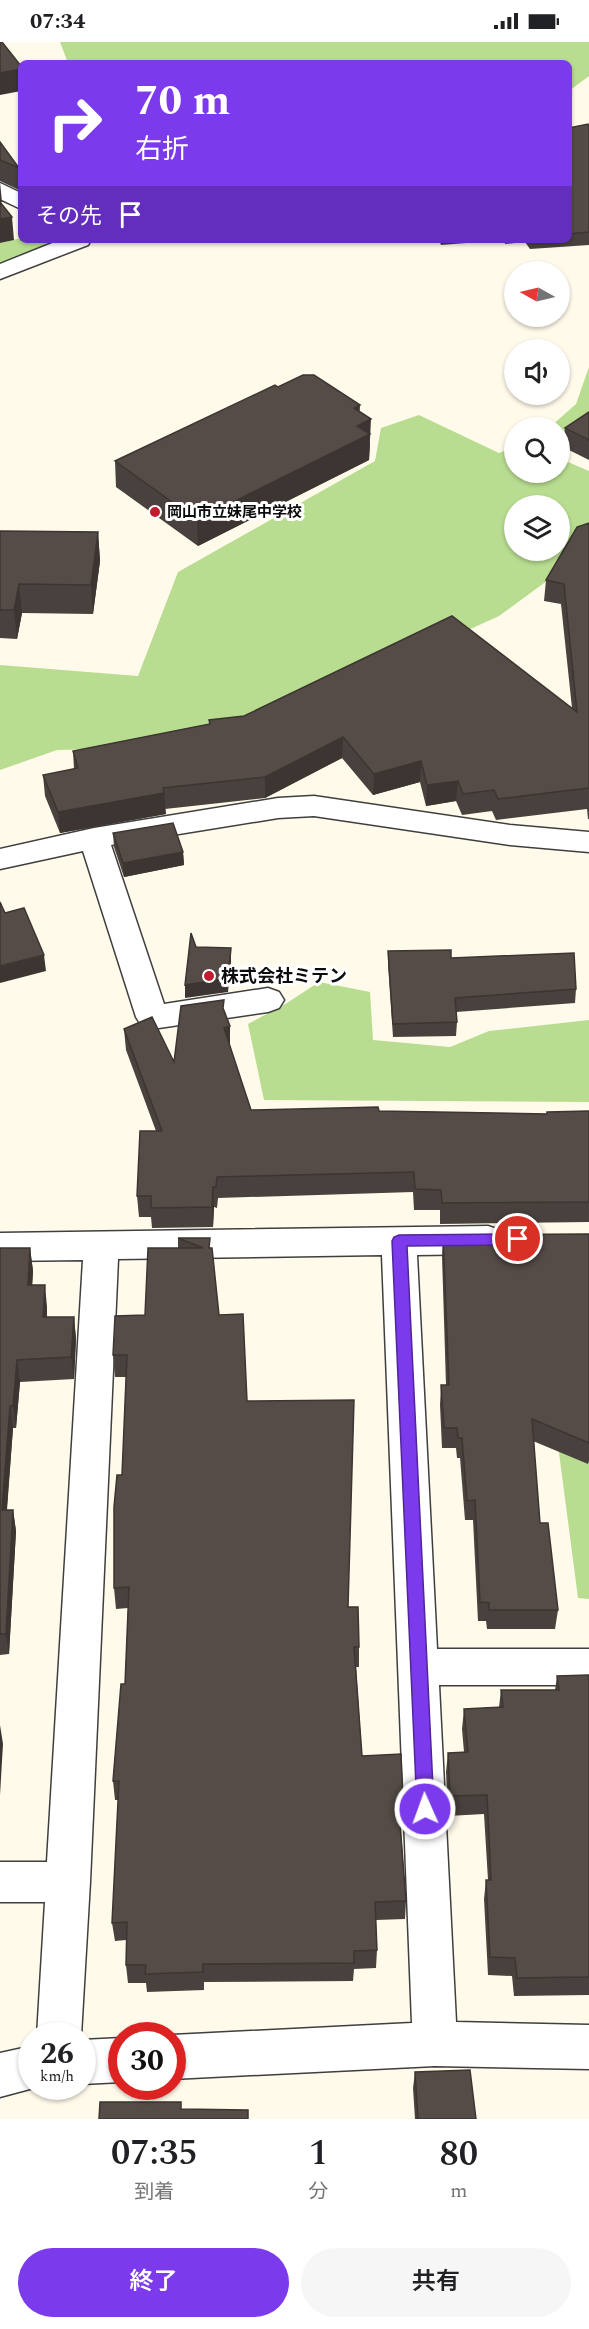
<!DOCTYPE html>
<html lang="ja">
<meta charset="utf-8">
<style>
body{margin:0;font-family:Spectral,"Noto Sans JP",serif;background:#f6f6f6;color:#202124;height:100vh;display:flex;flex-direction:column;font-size:22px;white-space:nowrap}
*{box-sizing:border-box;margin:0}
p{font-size:20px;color:#757577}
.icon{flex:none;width:33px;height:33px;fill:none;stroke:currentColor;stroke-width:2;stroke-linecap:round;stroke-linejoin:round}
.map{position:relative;height:2077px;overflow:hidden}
.side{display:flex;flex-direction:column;background:#fff;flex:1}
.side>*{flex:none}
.top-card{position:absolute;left:18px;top:18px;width:554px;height:183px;border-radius:9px;box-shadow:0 2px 4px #0004;background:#7c3aed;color:#fff;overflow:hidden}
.needle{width:39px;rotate:278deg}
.fabs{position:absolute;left:504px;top:219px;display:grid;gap:12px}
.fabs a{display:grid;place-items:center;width:66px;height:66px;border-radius:50%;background:#fff;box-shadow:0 2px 4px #0004;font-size:30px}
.speed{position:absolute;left:18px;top:1980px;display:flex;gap:12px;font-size:30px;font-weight:700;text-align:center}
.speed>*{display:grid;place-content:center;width:78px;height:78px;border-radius:50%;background:#fff;box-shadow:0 2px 4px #0004;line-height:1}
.speed small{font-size:15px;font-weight:400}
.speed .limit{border:9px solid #d22;background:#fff;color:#111}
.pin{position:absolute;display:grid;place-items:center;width:51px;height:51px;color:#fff;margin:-26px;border:3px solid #fff;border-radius:50%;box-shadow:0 2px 6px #0007}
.me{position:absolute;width:66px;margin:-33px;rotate:358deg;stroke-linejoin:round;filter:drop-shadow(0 0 4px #0008)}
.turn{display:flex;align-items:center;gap:21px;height:126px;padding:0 18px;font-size:27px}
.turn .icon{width:78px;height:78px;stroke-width:2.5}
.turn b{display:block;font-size:42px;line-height:51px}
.then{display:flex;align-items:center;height:57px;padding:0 18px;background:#0003;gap:12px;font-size:22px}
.eta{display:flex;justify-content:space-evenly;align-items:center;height:102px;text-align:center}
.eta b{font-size:36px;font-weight:600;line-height:42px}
.action{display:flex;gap:12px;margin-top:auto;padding:12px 18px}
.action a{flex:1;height:69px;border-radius:36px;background:#7c3aed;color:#fff;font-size:24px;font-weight:600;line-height:69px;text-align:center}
.action a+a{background:#f6f6f6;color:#202124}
.status{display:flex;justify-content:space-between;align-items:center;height:42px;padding:0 30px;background:#fff;direction:ltr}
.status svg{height:16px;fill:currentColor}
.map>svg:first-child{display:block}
.forest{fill:#b8dd90;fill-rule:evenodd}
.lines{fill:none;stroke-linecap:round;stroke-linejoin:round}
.minor-casing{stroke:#3f3f3f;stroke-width:3}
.minor{fill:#fff;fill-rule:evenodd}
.wall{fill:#49413d}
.shaded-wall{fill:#3c3532}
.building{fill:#554c47;stroke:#3c3532;stroke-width:1.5}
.route{fill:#7c3aed;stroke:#51269a;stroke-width:1.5}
.poi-dot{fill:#c31c2f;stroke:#fff;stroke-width:2}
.labels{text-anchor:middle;stroke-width:6;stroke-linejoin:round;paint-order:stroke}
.far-poi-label{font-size:15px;font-weight:bold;fill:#0c0c0c;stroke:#fff;text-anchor:start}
.poi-label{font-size:18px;font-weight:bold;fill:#0c0c0c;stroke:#fff;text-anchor:start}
</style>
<div class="status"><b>07:34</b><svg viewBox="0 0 49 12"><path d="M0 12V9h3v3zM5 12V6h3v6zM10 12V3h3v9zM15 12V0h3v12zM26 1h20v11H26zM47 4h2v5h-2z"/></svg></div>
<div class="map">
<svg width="589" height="2077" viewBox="0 0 589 2077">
<rect width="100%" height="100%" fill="#fffaea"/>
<!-- forest -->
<path class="forest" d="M60,0H589V34L569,49L568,21H68Z
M21,196V198H51L44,204L0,223V201Z
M589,325V391L561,417L589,429V508L499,574L387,625L176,705L57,708L0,728V623L138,634L178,530L375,419L381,386L419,373L499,411L514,405V430H560V386L550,385L576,362ZM514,464H560V508H514Z
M319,940L370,950L373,998L450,1005L489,989L589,978V1060L264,1058L248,982L287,961Z
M589,1401V1557L578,1556L558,1403Z"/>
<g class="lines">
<!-- minor casing -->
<g class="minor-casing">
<path id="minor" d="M0,141L21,151V167L0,157Z
M60,198H91L88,203L0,237V222Z
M314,754L510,783L589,790V810L510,803L314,774L278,776L111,803L164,962L268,946L279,950L284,958L279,966L268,970L152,987L141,983L136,975L83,809L0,827V807L94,786L278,756Z
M488,1184L500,1188L505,1198L500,1208L488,1212L417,1213L437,1607H589V1643H439L456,1980L589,1983V2027L435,2024L172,2037V1994H170L172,1993L412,1981L382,1213L118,1217L90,1840L81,1994H37L45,1860H0V1820H47L83,1218L0,1219V1191Z
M122,1996V2040L82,2042V1998Z
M32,2004V2044H41L0,2055V2011Z"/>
</g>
<!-- minor -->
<use href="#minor" class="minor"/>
</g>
<!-- wall -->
<path class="wall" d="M589,85V203L530,207L525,200L505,202L504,198L441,203L439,198H568V86Z
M0,100L19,126L21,149L0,139Z
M278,345L359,369L370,402L369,418L198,504L116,445L115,419Z
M589,370V418L563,405L565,386Z
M589,481V777H588L587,767L496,778L492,769L462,773L456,759L426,764L420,740L373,753L342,716L265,756L165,767L166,772L60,791L45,754L43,733L74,727L73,709L209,682V678L572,666L561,562L544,559L546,538Z
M0,489L98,490L100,519L93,572L22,571L17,597L0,596Z
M113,791L183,810L184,823L124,835L114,805Z
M388,909L451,916L576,947L575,961L456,970L457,980L456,994L393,995L388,922Z
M225,969L230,1005L251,1068L379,1069L546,1072L589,1069V1180L440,1182V1168H414L413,1150L218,1156L217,1166L214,1165L213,1185L152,1186L151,1175H139L137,1154L156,1089L126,1008L124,987L174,1020Z
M589,1192V1419L588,1422L533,1399L540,1481L558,1568L555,1587H487L486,1579H478L473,1478H465L460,1416H457L456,1406H442L440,1363L441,1343H446L442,1214L443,1193Z
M178,1196L211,1206L219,1273L247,1359L348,1565L359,1605V1625H356L362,1714L403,1756L402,1775H400L406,1859L405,1877L376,1878L377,1908L376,1926L354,1927L353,1939L204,1940V1948L147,1950L146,1941H128L126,1923V1898L115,1899L112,1881L118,1758H115L113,1739L125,1642L128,1566L116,1567L114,1546L122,1433L126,1335H115L113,1313L145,1273L178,1206Z
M0,1206H30L33,1229L32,1243L47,1265V1275H74L76,1297L74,1337L20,1340L16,1386H13L7,1468H13L16,1489L9,1612L0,1613Z
M589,1633V1953L514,1954L512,1934L488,1933L484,1857L486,1838H488L484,1772L448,1774L446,1730L448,1711L464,1710L462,1687L464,1667L499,1665L501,1648H555L557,1634Z
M415,2030L476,2077H415L413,2046Z"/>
<!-- shaded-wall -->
<path class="shaded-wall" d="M21,27V49L0,53V31Z
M0,140L2,160L0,161Z
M12,175L14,198L0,201V177Z
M360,363L359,383L371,377L369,418L198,504L197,478L354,366Z
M98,490L100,519L93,572L91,543Z
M19,542L22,571L17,597L14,568Z
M343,695L342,716L265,756V735Z
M421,719L420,740L373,753L374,732Z
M458,739L456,759L426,764L427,743Z
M164,751L166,772L60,791L58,770Z
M183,810L184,823L124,835L123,821Z
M231,906V920L228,950L185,956V943Z
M44,913L46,929L0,941V924Z
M230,984V1005L224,986Z
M213,1145L214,1165L213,1185L212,1165Z
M30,1206L33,1229L31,1266L28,1243Z
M45,1243L47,1265L46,1298L43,1275Z
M74,1275L76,1297L74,1337L71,1315Z
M17,1318L20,1340L16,1386L13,1364Z
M10,1364L13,1386L5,1490L2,1468Z
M13,1468L16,1489L9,1612L6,1592Z
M0,1683L3,1702L0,1753Z"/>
<!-- building -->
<path class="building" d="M0,0H2L21,24V27L0,31Z
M588,82L589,85V190L568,192V86Z
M0,100L19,126L0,118Z
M0,160L12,175L0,177Z
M303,333H314L360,363L354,366L371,377L357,384L370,392L197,478L115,419L275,343L278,345Z
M589,370V398L565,386Z
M589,481V746L498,757L494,748L463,752L458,739L427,743L421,719L374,732L343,695L265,735L163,746L164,751L58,770L43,733L78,726L73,709L210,682L209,678L244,674L452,574L577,670L564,542L546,538L577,485Z
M0,489L98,490L91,543L19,542L14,568H0Z
M173,781L183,810L123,821L113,791Z
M0,860L5,871L24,866L44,913L0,924Z
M191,891L196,905L231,906L228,936L185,943Z
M451,908V916L574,911L576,947L455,956L457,980L393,982L388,909Z
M224,958L223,966L230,984L224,986L251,1068L378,1065L379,1069L547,1072V1070L589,1069V1160L442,1161L441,1148L415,1147L414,1130L217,1135L216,1145H213L212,1165L151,1166V1154H137L140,1089H162L124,987L152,975L174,1020L181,964Z
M589,1192V1401L532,1377L540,1481H548L558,1568H489V1561L480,1560L475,1458L467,1459L462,1396H458L457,1386H444L441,1343H449L443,1193Z
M178,1196H210L209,1206H212L219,1273L243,1272L247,1359L354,1358L348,1565H358L359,1605H354L362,1714L401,1712L403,1756H398L406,1859L375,1860L377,1908L354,1909V1921L203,1922V1930L145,1932L146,1923H126L127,1880L112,1881L119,1739H113L121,1642H125L129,1545L114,1546V1465L117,1433H122L127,1313H113L115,1274L145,1273L148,1206H203Z
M0,1206H30L28,1243H45L43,1275H74L71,1315L17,1318L13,1364H10L2,1468H13L6,1592H0Z
M589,1633V1935L517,1936L515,1916L490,1915L486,1838H491L487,1753L450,1754L448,1711L468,1710L464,1667L503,1665L501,1648H559L557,1634Z
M470,2028L476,2077H418L415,2030Z
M100,2060H181V2067L248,2068V2077H99Z"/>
<!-- route -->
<path class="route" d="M518,1192L523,1193L525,1197L523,1201L518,1203L407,1204L434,1767L432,1772L425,1775L419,1772L417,1767L392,1199L394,1195L399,1193Z"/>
<!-- markers -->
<g class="poi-dot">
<circle cx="155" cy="470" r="6"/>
<circle cx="209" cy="934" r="6"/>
</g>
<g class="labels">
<!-- far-poi labels -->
<g class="far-poi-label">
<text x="167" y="475">岡山市立妹尾中学校</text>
</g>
<!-- poi labels -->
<g class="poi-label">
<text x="221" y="940">株式会社ミテン</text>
</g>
</g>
</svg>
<div class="fabs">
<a><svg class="needle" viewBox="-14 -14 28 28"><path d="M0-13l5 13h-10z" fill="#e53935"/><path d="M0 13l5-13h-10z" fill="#757577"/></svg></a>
<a><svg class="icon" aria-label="sound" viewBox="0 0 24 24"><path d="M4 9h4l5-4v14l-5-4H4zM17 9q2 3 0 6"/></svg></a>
<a><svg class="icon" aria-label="search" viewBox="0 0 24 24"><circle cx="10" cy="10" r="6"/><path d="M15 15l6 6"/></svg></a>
<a><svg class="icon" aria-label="layers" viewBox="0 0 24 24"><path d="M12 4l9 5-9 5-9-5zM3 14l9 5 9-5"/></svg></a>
</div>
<div class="speed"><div>26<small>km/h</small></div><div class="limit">30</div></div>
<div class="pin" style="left:518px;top:1197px;background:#d93025"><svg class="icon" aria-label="arrive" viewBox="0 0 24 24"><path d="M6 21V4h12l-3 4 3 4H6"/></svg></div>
<svg class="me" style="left:425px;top:1767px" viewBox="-20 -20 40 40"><circle r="17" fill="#7c3aed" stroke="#fff" stroke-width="3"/><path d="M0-11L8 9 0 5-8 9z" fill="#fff"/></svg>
<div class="top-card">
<div class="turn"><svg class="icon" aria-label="right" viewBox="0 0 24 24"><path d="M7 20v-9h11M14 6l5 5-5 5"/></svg><div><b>70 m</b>右折</div></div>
<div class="then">その先<svg class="icon" aria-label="arrive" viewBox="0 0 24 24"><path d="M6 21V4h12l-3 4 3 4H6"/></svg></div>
</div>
</div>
<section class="side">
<div class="eta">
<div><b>07:35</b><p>到着</p></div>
<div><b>1</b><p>分</p></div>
<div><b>80</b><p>m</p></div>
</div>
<div class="action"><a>終了</a><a>共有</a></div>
</section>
